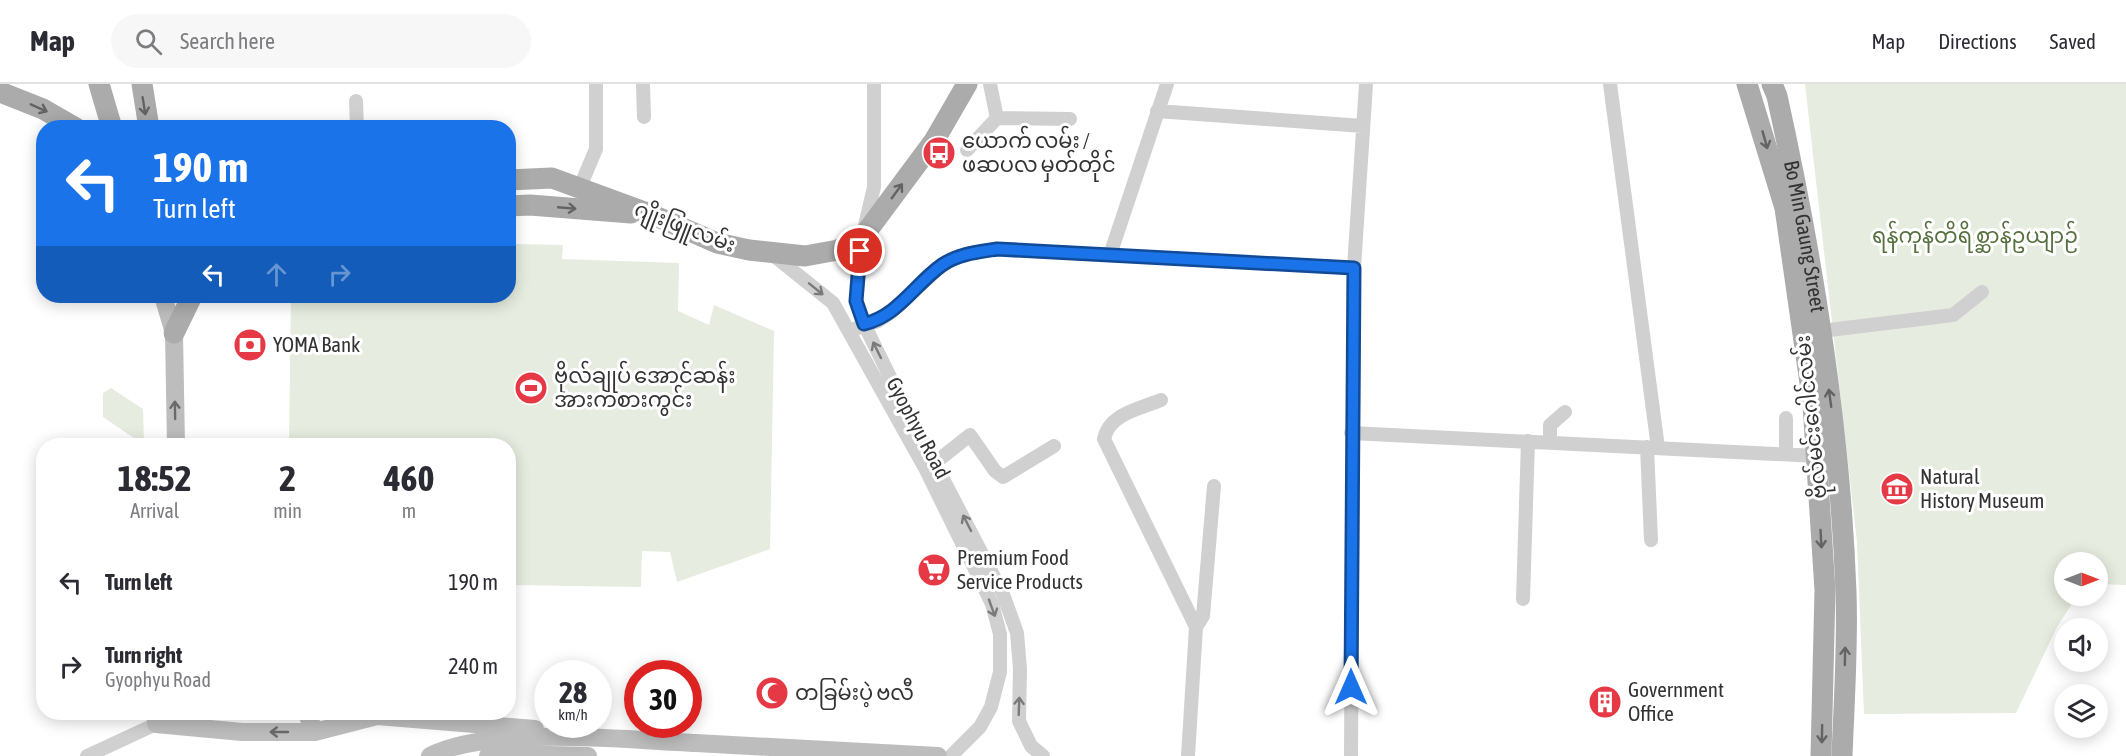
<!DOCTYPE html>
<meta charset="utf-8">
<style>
body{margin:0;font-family:"Asap Condensed","Noto Sans Myanmar",sans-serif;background:#f7f7f7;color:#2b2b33;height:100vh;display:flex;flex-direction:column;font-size:22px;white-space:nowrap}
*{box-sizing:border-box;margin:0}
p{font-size:20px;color:#7c7c81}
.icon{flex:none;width:33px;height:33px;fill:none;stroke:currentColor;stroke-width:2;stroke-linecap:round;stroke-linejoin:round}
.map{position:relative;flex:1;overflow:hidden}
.sheet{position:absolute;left:36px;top:354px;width:480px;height:282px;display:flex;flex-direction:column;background:#fff;border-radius:24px;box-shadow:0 3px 15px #0003}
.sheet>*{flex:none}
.guide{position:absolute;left:36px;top:36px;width:480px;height:183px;border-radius:24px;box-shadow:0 3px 15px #0003;background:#1a73e8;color:#fff;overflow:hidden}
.needle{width:39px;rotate:90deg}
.buttons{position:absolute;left:2054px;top:468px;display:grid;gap:12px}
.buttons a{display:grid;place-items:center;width:54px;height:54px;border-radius:50%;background:#fff;box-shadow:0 3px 15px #0003;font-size:30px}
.speed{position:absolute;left:534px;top:576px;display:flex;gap:12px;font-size:30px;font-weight:700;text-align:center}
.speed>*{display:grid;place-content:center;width:78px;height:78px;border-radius:50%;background:#fff;box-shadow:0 3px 15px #0003;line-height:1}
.speed small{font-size:15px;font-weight:400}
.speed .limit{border:9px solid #d22;background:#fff;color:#111}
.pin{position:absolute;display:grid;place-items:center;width:51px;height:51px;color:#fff;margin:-26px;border:3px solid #fff;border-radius:50%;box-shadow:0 2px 6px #0007}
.me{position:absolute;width:66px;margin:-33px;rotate:0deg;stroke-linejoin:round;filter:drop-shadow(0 0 4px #0008)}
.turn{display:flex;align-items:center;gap:21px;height:126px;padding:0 18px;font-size:27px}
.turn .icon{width:78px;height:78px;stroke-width:2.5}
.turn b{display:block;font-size:42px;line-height:51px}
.lanes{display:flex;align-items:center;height:57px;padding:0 18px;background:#0003;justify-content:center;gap:30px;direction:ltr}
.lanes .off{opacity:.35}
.eta{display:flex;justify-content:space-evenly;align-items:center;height:102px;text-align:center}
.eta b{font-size:36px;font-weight:700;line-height:42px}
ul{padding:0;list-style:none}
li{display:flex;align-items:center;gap:18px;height:84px;padding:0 18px}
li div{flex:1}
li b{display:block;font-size:22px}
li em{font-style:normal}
header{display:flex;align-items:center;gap:36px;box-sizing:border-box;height:84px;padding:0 30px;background:#fff;border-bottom:2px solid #e1e1e2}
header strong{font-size:28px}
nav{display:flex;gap:33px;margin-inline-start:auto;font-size:21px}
.search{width:420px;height:54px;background:#f7f7f7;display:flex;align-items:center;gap:15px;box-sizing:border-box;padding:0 21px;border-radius:33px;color:#7c7c81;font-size:22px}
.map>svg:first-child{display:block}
.green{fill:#e6ecdf}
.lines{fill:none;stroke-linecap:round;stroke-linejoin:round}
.minor{stroke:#d0d0d0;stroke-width:14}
.secondary{stroke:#bdbdbd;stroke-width:18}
.primary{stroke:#ababab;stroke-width:21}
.oneway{stroke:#636363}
.oneway2{stroke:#7a7a7a}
.oneway3{stroke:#6a6a6a}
.route-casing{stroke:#114b97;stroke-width:15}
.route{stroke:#1a73e8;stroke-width:10}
.labels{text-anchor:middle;stroke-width:6;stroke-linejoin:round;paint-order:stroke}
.poi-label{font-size:21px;fill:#333;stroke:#fff;text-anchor:start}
.street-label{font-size:21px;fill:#333;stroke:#fff}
.park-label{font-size:21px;fill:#56703f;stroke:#fff}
</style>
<header>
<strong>Map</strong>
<div class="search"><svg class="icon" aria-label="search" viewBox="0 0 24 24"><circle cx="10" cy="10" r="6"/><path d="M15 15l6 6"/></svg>Search here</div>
<nav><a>Map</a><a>Directions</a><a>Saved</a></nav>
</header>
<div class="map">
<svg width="2126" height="672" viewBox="0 0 2126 672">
<rect width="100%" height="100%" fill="#fff"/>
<!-- green -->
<path class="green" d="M1805,0H2126V501L2097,500V478H2064V512H2077L2057,543L2016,629L1864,630L1857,458Z
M516,160L563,161L562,175L679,179L678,227L709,241L714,221L774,247L770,465L677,498L670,468L642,467L641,503L509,501L508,362L289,361L291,212H354L355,216H404V212H508L509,173H516Z
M111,304L143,325L144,361L103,333V309Z"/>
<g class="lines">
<!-- minor -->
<path class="minor" d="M643,0L644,33
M874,0V103L862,154L856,217L864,240L897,307L1003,510L1017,549L1020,585L1019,637L1031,662L1043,672
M1610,0L1658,364
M356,17L357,44
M1157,27L1363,42
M997,34L1070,35
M967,66L997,34L990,0
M580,103L596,65V0
M772,170L833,219L925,384L992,520L1000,550V588L991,623L980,643L951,672
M1110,171L1167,0
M857,244L878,237L890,229L943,180L965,170L997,165L1354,184
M1821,247L1953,231L1982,208
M1161,316C1139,325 1109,330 1104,355L1196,543L1188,672
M1351,349L1817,372
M1550,358V341L1565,328
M1647,363L1651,456
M1786,370V334
M936,378L970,351L995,387L1003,393L1054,362
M1523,515L1528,357
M1196,543L1203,532L1214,402
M87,672L156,640
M1351,672L1354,184L1366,0"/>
<!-- secondary -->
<path class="secondary" d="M163,212L174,249L176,362
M156,628V640L242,648H315L377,632
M306,628L315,648
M367,628L377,632L535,645
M430,672C489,641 628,656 696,659C777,663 857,668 938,672
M488,672L503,670L588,672"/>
<!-- primary -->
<g class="primary">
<path d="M99,0L112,44"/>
<path d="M142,0L149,44"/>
<path d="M1747,0L1785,124L1813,320L1825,506L1821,672"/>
<path id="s1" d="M1772,0L1777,12C1813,175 1840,341 1846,508C1848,562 1844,618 1842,672"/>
<path d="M0,8L43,25L76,44"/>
<path d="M508,96L552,94L653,131L717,159L749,166L805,172L838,166L862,154L934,57L967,0"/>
<path d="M508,122L530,121L631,129"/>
<path d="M174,249L192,212"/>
</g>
</g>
<!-- one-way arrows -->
<defs><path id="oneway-shaft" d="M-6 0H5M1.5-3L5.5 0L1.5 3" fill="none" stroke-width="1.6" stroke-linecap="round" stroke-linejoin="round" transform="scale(1.5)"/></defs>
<g class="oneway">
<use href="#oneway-shaft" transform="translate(144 22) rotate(81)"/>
<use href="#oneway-shaft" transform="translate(39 24) rotate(24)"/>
<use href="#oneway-shaft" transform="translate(1765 56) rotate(74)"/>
<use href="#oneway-shaft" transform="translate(897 107) rotate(-54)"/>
<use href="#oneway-shaft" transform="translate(567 124) rotate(5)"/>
<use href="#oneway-shaft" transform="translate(1830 314) rotate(-98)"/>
<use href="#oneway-shaft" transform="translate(1821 455) rotate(87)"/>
<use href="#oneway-shaft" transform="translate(1845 572) rotate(-89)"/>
<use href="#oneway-shaft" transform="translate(1822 650) rotate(91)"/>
</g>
<g class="oneway2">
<use href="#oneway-shaft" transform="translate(816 205) rotate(39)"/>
<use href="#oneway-shaft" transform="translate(877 266) rotate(-116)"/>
<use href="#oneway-shaft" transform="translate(967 439) rotate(-117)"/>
<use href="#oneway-shaft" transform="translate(992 524) rotate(70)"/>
<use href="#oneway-shaft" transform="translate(1019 622) rotate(-88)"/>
</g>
<g class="oneway3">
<use href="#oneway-shaft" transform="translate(175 326) rotate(-91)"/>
<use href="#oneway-shaft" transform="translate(279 648) rotate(180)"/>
</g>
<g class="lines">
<!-- route casing -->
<g class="route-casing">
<path id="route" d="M860,167L856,217L864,240C898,232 915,200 942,181C958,170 978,168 997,165L1354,184L1351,603"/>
</g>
<!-- route -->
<use href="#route" class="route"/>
</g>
<!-- icons -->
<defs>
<g id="bus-disc" transform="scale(1.725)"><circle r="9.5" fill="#e63946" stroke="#fff"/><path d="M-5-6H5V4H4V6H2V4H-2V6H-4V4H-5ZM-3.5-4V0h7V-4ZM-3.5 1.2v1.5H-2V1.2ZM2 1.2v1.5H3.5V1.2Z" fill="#fff"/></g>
<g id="bank-disc" transform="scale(1.725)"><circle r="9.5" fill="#e63946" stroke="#fff"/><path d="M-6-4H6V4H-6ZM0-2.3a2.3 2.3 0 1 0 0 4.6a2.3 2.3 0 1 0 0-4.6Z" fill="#fff"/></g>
<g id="stadium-disc" transform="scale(1.725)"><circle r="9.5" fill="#e63946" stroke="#fff"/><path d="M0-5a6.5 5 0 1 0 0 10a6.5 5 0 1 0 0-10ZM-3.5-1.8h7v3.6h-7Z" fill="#fff"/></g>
<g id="museum-disc" transform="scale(1.725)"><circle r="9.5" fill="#e63946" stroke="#fff"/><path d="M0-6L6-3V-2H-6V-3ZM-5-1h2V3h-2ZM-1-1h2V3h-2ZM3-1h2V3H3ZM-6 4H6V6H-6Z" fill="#fff"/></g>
<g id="supermarket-disc" transform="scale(1.725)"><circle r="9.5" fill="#e63946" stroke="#fff"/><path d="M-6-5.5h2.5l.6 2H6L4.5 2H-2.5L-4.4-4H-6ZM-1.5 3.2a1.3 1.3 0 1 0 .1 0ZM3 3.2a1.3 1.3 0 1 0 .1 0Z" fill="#fff"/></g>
<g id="mosque-disc" transform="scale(1.725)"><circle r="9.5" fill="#e63946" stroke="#fff"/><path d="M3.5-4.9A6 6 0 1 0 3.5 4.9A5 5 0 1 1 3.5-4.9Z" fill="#fff"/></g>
<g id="building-disc" transform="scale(1.725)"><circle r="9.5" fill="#e63946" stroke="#fff"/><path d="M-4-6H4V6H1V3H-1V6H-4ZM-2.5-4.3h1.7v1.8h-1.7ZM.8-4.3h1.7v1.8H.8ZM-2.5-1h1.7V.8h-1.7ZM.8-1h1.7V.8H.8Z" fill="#fff"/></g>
</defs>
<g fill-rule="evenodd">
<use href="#bus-disc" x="939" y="69"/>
<use href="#bank-disc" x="250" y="261"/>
<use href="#stadium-disc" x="531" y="304"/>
<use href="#museum-disc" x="1897" y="405"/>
<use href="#supermarket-disc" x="934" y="486"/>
<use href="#mosque-disc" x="772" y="609"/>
<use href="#building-disc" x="1605" y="618"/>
</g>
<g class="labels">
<!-- poi labels -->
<g class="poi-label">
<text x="962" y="64">ယောက် လမ်း /<tspan x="962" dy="24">ဖဆပလ မှတ်တိုင်</tspan></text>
<text x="273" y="268">YOMA Bank</text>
<text x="554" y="299">ဗိုလ်ချုပ် အောင်ဆန်း<tspan x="554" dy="24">အားကစားကွင်း</tspan></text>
<text x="1920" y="400">Natural<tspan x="1920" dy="24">History Museum</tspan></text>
<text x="957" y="481">Premium Food<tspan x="957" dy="24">Service Products</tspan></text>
<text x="1628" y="613">Government<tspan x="1628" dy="24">Office</tspan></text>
<text x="795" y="616">တခြမ်းပဲ့ ဗလီ</text>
</g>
<!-- street labels -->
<g class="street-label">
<text transform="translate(685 143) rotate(21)" y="7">ဂျိုးဖြူလမ်း</text>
<text dy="7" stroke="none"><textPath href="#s1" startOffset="156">Bo Min Gaung Street</textPath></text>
<text transform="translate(1811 333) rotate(-96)" y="7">ဗိုလ်မင်းဂေါင်လမ်း</text>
<text transform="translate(918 344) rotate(62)" y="7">Gyophyu Road</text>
</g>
<!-- park labels -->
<g class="park-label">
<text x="1975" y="159">ရန်ကုန်တိရိစ္ဆာန်ဥယျာဉ်</text>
</g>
</g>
</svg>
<div class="buttons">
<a><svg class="needle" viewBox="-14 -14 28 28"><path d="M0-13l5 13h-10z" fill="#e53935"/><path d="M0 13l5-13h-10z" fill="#7c7c81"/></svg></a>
<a><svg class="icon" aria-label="sound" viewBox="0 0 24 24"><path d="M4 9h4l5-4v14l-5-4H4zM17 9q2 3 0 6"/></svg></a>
<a><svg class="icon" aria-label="layers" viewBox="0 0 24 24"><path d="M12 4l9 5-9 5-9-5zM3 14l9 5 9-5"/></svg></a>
</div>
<div class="speed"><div>28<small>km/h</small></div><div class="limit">30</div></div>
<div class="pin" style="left:860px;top:167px;background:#d93025"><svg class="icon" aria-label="arrive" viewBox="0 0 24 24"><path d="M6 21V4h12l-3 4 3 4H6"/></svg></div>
<svg class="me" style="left:1351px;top:603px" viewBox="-20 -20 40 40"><path d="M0-17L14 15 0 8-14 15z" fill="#1a73e8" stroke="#fff" stroke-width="4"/></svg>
<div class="guide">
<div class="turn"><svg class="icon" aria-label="left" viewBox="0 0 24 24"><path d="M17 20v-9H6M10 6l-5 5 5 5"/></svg><div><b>190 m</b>Turn left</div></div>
<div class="lanes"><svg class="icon" aria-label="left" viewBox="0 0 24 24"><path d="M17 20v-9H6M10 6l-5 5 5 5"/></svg><svg class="icon off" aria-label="ahead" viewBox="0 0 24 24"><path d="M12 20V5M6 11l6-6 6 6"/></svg><svg class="icon off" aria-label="right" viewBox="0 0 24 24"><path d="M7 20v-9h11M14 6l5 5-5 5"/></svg></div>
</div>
<section class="sheet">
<div class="eta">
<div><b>18:52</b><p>Arrival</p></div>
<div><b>2</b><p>min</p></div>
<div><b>460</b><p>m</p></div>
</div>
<ul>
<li><svg class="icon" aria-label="left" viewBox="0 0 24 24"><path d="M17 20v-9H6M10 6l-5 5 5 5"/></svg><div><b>Turn left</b></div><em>190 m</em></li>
<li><svg class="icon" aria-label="right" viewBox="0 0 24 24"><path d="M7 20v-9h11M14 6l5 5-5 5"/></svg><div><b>Turn right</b><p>Gyophyu Road</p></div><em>240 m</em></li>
</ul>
</section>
</div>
